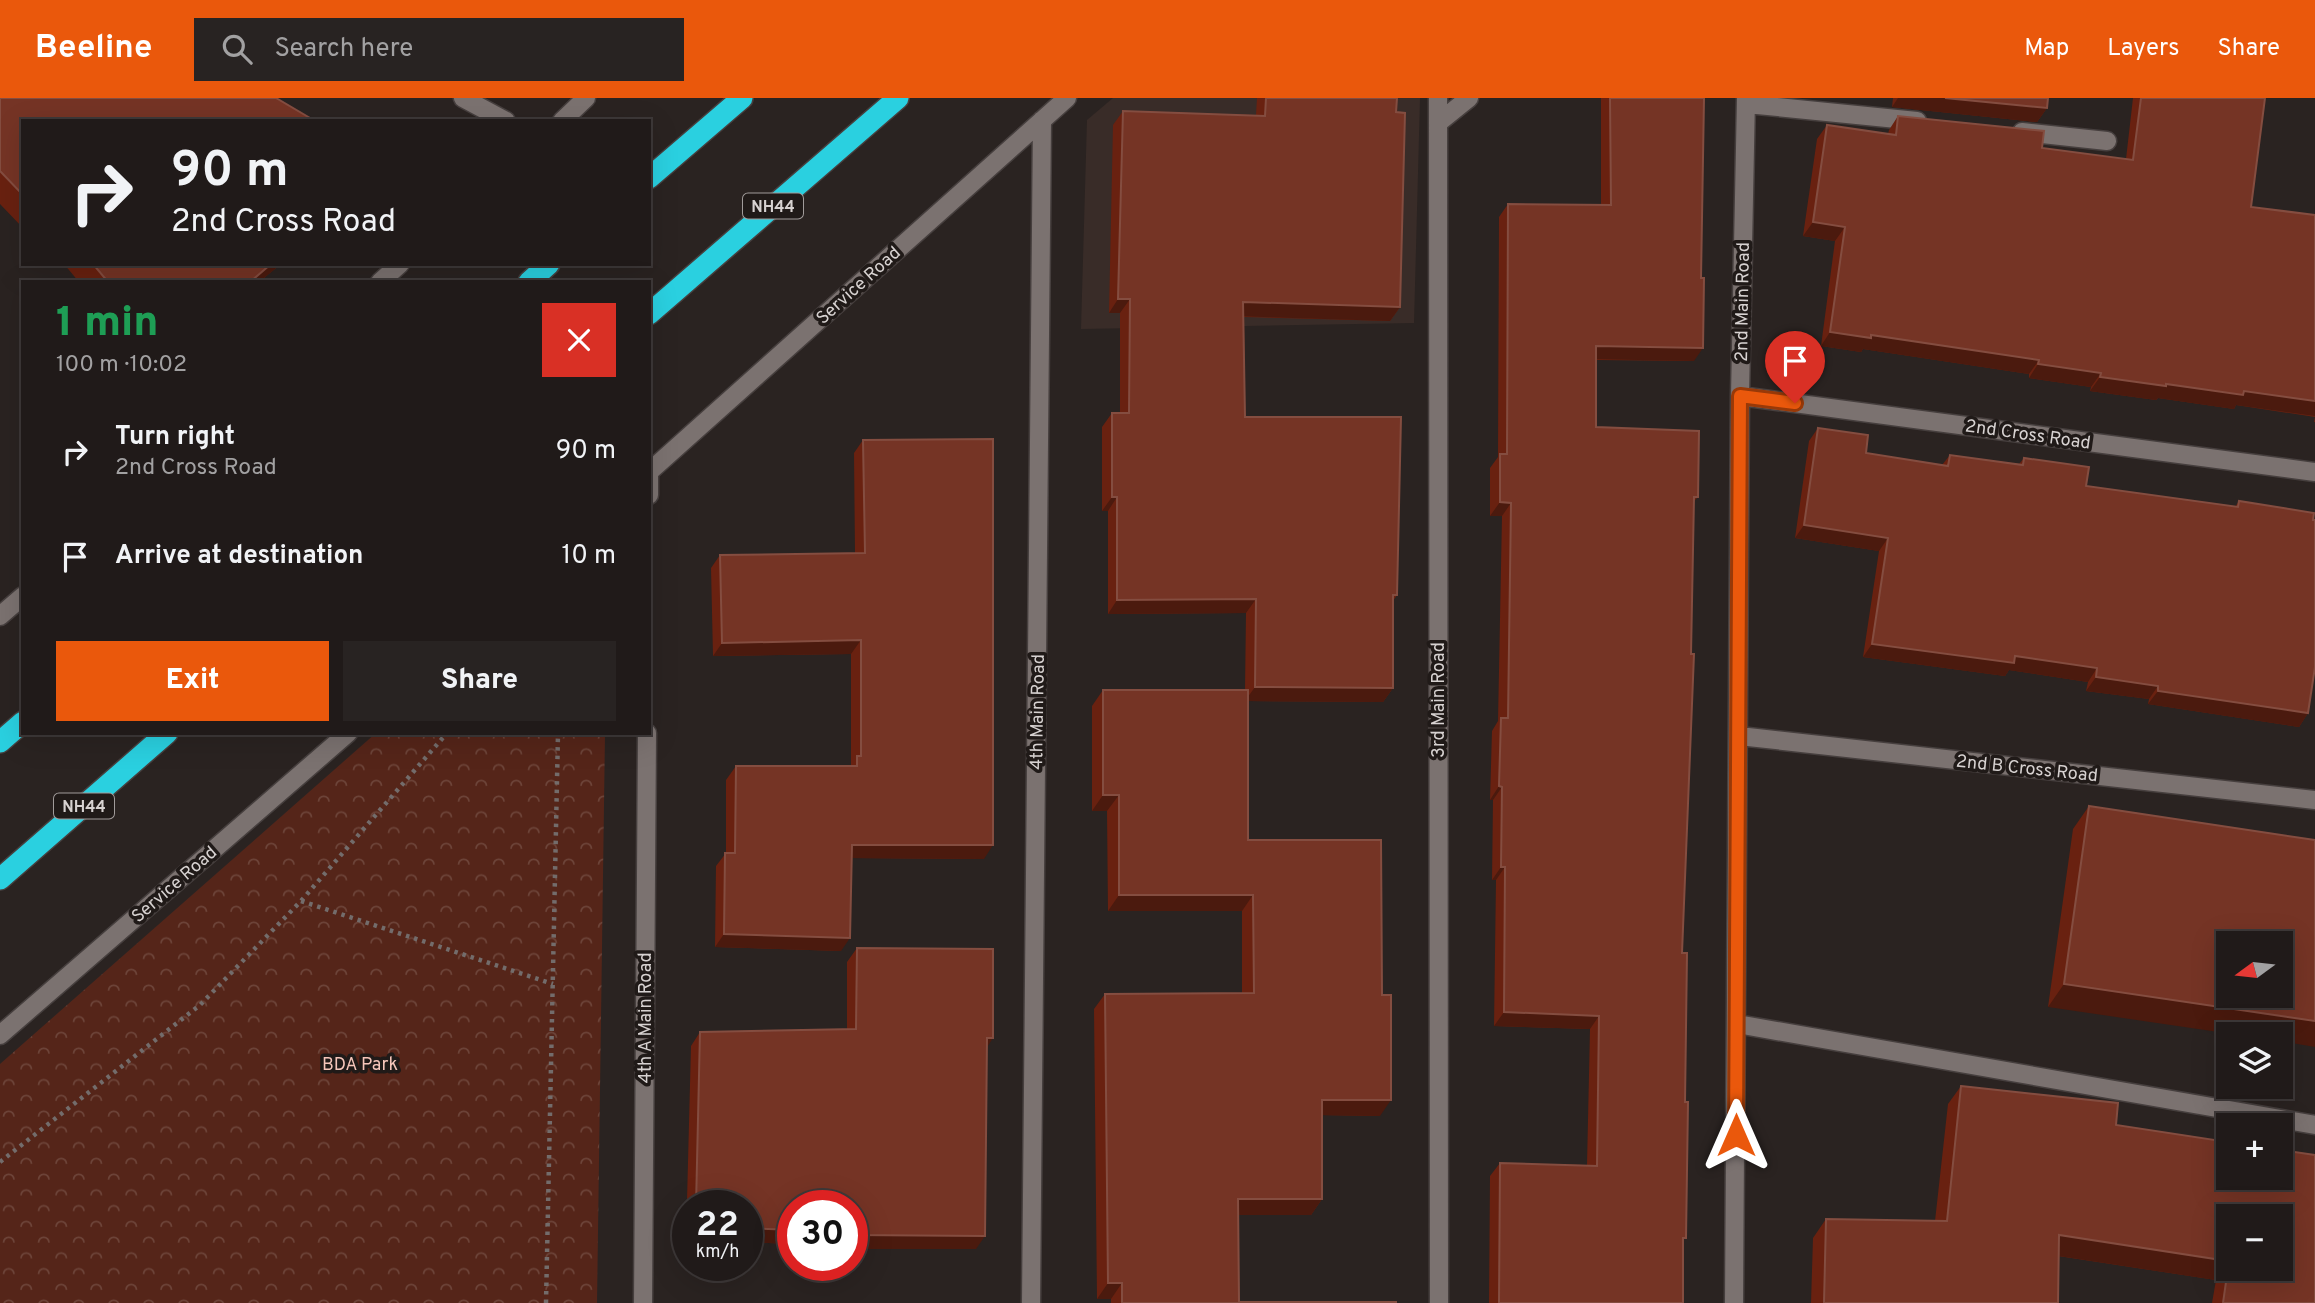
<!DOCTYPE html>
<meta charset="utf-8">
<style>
body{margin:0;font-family:Overpass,sans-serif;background:#282322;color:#f1f3f6;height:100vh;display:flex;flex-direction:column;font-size:26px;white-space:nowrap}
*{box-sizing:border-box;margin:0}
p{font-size:23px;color:#a2a1a2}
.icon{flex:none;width:38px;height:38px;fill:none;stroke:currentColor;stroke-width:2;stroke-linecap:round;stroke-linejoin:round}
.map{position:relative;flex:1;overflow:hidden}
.sheet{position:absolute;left:21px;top:182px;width:630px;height:455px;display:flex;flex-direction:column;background:#201a19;border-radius:0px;box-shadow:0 7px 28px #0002,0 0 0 2px #3d3838}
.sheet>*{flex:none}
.hud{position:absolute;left:21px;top:21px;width:630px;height:147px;border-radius:0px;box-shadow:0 7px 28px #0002,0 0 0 2px #3d3838;background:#201a19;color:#f1f3f6;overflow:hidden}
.needle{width:46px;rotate:255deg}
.fabs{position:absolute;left:2216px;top:833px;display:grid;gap:14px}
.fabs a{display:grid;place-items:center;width:77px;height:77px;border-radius:0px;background:#201a19;box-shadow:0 7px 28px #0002,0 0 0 2px #3d3838;font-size:35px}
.speed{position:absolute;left:672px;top:1092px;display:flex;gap:14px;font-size:35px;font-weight:700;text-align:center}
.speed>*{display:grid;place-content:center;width:91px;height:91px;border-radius:50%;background:#201a19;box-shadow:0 7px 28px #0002,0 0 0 2px #3d3838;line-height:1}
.speed small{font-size:18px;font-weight:400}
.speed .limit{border:10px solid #d22;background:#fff;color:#111}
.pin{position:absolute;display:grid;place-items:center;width:60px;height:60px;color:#fff;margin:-72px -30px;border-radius:50% 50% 50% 0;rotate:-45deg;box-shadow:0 0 7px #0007}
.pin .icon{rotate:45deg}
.me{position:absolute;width:77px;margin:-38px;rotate:0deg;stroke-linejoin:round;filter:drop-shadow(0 0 5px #0008)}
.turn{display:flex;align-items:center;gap:24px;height:147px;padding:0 35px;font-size:32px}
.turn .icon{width:91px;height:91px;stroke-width:2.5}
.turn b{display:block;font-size:49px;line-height:60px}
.round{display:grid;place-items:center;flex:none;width:74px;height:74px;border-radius:0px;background:#282322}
.summary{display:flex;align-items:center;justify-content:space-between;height:119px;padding:0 35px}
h1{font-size:42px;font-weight:800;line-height:52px;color:#1e9e55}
.primary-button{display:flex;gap:14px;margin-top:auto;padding:14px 35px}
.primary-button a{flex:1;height:80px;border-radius:0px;background:#ea580c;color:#fff;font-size:28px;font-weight:800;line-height:80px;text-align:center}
.primary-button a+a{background:#282322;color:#f1f3f6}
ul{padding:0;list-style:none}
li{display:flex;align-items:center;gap:21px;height:105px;padding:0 35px}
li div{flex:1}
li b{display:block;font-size:26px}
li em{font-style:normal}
header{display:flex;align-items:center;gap:42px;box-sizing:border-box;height:98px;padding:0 35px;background:#ea580c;color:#fff}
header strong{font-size:33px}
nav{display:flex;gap:38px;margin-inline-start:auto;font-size:24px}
.search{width:490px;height:63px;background:#282322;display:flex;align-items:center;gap:18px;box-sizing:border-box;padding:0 24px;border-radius:0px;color:#a2a1a2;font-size:26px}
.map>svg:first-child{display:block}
.built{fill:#392c28}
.park{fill:url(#park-crowns)}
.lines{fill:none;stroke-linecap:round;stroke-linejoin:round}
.minor-casing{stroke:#463f3e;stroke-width:21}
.highway-casing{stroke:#463f3e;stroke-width:24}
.path{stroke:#736c6b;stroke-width:4.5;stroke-dasharray:3.5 5;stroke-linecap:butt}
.minor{stroke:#7b7270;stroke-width:18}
.highway{stroke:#2ad0e0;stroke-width:21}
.wall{fill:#692110;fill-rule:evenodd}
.shaded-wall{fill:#4b1a0e}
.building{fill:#753425;stroke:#844d40;stroke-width:2;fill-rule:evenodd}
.route-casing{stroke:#983908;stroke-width:18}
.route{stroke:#ea580c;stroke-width:12}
.labels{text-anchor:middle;stroke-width:7;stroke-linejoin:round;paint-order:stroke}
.shield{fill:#201a18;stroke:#a09b9a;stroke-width:2}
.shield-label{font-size:16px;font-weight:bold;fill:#d7d2d1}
.street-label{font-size:18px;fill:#d7d2d1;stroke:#201a18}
.park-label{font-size:18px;fill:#f6c6ba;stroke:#201a18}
</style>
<header>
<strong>Beeline</strong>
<div class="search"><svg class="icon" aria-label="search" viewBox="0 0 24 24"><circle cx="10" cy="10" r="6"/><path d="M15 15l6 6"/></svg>Search here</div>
<nav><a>Map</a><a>Layers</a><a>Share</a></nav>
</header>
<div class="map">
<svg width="2315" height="1205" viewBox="0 0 2315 1205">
<defs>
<pattern id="park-crowns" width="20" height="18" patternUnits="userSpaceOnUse" patternTransform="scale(1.75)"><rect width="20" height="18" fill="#552519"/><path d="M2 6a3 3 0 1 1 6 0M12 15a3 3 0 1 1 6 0" fill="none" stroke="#6d4439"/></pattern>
</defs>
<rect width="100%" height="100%" fill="#2a2321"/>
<!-- built -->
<path class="built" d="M1113,0H1420L1414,225L1081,231L1087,22Z"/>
<!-- park -->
<path class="park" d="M376,635H605L597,1205H0V966Z"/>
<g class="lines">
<!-- minor casing -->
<g class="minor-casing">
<path id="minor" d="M463,0L506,23
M1438,0L1439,1205
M1747,6L1917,23
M562,23L586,0
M1438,25L1469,0
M2022,34L2107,43
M380,184L400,166
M1740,298L2315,374
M649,374L1067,0
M649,397V374
M0,518L23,498
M1739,638L2315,702
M1737,926L2315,1027
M0,937L348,635
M643,1205L647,635
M1031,1205L1042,22
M1734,1205L1740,298L1746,0"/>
</g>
<!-- highway casing -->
<g class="highway-casing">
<path id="highway" d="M649,80L742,0
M529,184L549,166
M649,216L898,0
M0,644L23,624
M0,781L167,635"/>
</g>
<!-- path -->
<path class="path" d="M301,803L553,886
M0,1064L200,907L301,803L447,635
M546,1205L558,635"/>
<!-- minor -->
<use href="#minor" class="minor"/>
<!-- highway -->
<use href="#highway" class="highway"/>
</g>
<!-- wall -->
<path class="wall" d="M0,0L23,23V130L0,106Z
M1257,0H1397L1400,209L1390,223L1244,219L1245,319L1397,497L1393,503V590L1383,604L1248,603V742L1380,1018L1322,1017V1101L1311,1117H1238L1239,1204L1396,1205H1111V1201H1097L1094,911L1105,896L1242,895V813H1108L1107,713H1092V608L1103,592H1245L1246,515L1108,516V413H1102V329L1112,315H1120V215H1109L1113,27L1123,13L1256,17Z
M1601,0H1704L1694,263L1596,262V329L1698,399L1694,403L1682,855L1683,1205H1489L1490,1078L1500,1065L1587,1067L1590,931L1494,928L1496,782H1492L1493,702H1490L1492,633L1498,623L1502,418H1490V370L1498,359L1499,119L1508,106L1601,107Z
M1893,0H2048L2047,10L2037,24L1892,9Z
M2133,0H2265L2251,109L2315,117V324H2314L2315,319L2236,307L2234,311L2158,300L2156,302L2090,293L2091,289L2029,280V276L1863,251L1861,254L1821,248L1835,143L1803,138L1817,41L1827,27L1888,36L1889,32L1898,18L2042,50L2126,61Z
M64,166H281L259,184H79Z
M1818,330L1866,355L1942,367L1950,357L2019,366L2024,360L2086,388L2235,409L2239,403L2313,422L2308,615L2299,629L2148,606L2149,601L2086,593L2088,584L2009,572L2005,578L1863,559L1879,453L1795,440L1809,343Z
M863,342L984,761L852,760L841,853L715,849L716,768L726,755V682L736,668H850L851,667V556L713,558L711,470L720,457L855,455L854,355Z
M2089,708L2315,742L2048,909L2073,731Z
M857,850L987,950L976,1151L852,1108L793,1146L747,1144V1108H688V1141H686L691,948L700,934L847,932V864Z
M1961,988L2118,1005L2116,1027L2228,1044V1080H2280V1052L2315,1057V1205H2212L2216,1182L2058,1158V1205H1811L1813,1140L1826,1121L1935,1123L1948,1006ZM2228,1118H2280V1171H2228Z"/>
<!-- shaded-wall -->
<path class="shaded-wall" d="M1898,0H1945L2047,10L2037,24L1892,9Z
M1813,124L1845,129L1835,143L1803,138Z
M271,166H281L259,184H249Z
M1118,201H1130L1120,215H1109Z
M1243,204L1400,209L1390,223L1234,218Z
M1830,234L1871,237L2039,262L2029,276L1863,251L1861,254L1821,248Z
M1596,248L1703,250L1694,263L1586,261Z
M2038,266L2101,275L2091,289L2029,280Z
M2100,279L2244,293L2315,303V318L2236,307L2234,311L2158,300L2156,302L2090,293Z
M1112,399H1117L1108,413H1102Z
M1500,404L1511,405L1502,418H1490Z
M1804,427L1888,440L1879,453L1795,440Z
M1256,501L1246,515L1108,516L1117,502Z
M861,542L851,556L713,558L722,545Z
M1872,546L2015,558L2097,570L2088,584L2009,572L2005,578L1863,559Z
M2096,579L2158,588L2149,601L2086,593Z
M1255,589L1393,590L1383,604L1245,603Z
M2158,593L2308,615L2299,629L2148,606Z
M1499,688L1502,689L1493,702H1490Z
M1103,697H1119L1107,713H1092Z
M852,747H993L984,761L842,760Z
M1501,769H1505L1496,782H1492Z
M1119,797H1253L1242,813H1108Z
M724,836L850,840L841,853L715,849Z
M2064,886L2315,923V949L2280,943V936H2232L2048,909Z
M1504,914L1599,918L1590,931L1494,928Z
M987,940H993L984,954Z
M1322,1002H1391L1380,1018L1310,1017Z
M1238,1101H1322L1311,1117H1227Z
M747,1130L793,1132V1146L747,1144Z
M852,1137L985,1138L976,1151H852Z
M2059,1137L2228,1163V1164L2216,1182L2046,1156Z
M1108,1185H1122L1111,1201H1097Z"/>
<!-- building -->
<path class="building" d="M0,0H276L315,23H23V97L0,73Z
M1266,0H1397L1396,14L1405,15L1400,209L1243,204L1245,319H1401L1397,497H1393V590L1255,589L1256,501L1117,502V399H1112V315H1129L1130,201H1118L1123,13L1265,18Z
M1610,0H1704L1701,180H1704L1703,250L1596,248V329L1699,333L1698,399H1694L1691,556H1694L1682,855H1687L1685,1004H1688L1686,1140H1683V1205H1499L1500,1065L1597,1068L1599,918L1504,914L1505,769H1501L1502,689L1499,688L1501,620H1508L1511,405L1500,404V356H1507L1508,106L1611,107Z
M1945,0H2048L2047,10Z
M2141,0H2265L2251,109L2315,117V303L2244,293L2243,297L2166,286V288L2100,279L2101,275L2038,266L2039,262L1871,237V240L1830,234L1845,129L1813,124L1827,27L1896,37L1898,18L2044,33L2042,50L2133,62Z
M93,166H271L250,184H108Z
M1818,330L1868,337L1866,355L1948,368L1950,357L2023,367L2024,360L2089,369L2086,388L2238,409L2239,403L2314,415L2313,422H2315V569L2308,615L2158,593V588L2096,579L2097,570L2015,558L2014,565L1872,546L1888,440L1804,427Z
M993,341V747H852L850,840L724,836L725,755H735L736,668H857V658H861V542L722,545L720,457L865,455L863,342Z
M1103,592H1248V742H1381L1382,897H1391V1002H1322V1101H1238L1239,1204H1396V1205H1122V1185H1108L1105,896L1254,895L1253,797H1119V697H1103Z
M2089,708L2315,742V923L2064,886ZM2228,845H2280V898H2228Z
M857,850L993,851V940H987L985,1138L852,1137V1108H793V1132L747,1130V1108H696L700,934L856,931Z
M1961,988L2118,1005L2116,1027L2228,1044V1080H2280V1052L2315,1057V1205H2223L2228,1170V1171H2280V1118H2228V1163L2059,1137L2058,1205H1824L1826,1121L1947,1123Z"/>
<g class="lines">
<!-- route casing -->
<g class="route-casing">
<path id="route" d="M1736,1037L1740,298L1795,305"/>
</g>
<!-- route -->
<use href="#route" class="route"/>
</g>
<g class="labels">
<!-- shield labels -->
<g class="shield">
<rect x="743" y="95.5" width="60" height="25" rx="5"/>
<rect x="54" y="695.5" width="60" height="25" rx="5"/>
</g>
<g class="shield-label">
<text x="773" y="114">NH44</text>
<text x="84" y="714">NH44</text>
</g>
<!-- street labels -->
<g class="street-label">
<text transform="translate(858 187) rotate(-42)" y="6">Service Road</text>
<text transform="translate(1742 204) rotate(-89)" y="6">2nd Main Road</text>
<text transform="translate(2028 336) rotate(8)" y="6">2nd Cross Road</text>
<text transform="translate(1438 602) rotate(-90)" y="6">3rd Main Road</text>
<text transform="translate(1037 614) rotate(-89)" y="6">4th Main Road</text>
<text transform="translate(2027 670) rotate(6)" y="6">2nd B Cross Road</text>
<text transform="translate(174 786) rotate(-41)" y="6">Service Road</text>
<text transform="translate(645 920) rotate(-90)" y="6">4th A Main Road</text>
</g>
<!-- park labels -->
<g class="park-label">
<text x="360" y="972">BDA Park</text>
</g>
</g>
</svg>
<div class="fabs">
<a><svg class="needle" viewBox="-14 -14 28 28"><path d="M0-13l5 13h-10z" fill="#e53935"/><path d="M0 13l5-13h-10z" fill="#a2a1a2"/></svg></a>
<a><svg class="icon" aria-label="layers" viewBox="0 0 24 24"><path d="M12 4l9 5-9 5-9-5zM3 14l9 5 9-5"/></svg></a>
<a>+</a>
<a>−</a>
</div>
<div class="speed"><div>22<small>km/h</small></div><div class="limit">30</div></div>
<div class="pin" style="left:1795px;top:305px;background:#d93025"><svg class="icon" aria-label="arrive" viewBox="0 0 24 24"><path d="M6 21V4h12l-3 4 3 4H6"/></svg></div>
<svg class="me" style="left:1736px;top:1037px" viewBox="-20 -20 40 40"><path d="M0-17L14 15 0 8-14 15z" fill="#ea580c" stroke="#fff" stroke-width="4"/></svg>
<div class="hud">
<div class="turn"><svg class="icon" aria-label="right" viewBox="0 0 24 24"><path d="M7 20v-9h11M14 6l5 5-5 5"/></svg><div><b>90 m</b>2nd Cross Road</div></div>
</div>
<section class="sheet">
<div class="summary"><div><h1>1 min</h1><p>100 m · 10:02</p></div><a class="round" style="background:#d93025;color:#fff"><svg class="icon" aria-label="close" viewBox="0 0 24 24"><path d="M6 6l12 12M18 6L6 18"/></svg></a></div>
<ul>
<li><svg class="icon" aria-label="right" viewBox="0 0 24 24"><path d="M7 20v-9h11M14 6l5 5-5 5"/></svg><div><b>Turn right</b><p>2nd Cross Road</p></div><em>90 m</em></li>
<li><svg class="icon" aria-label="arrive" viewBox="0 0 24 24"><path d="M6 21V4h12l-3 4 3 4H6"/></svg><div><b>Arrive at destination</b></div><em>10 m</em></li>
</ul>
<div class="primary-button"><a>Exit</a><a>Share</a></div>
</section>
</div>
